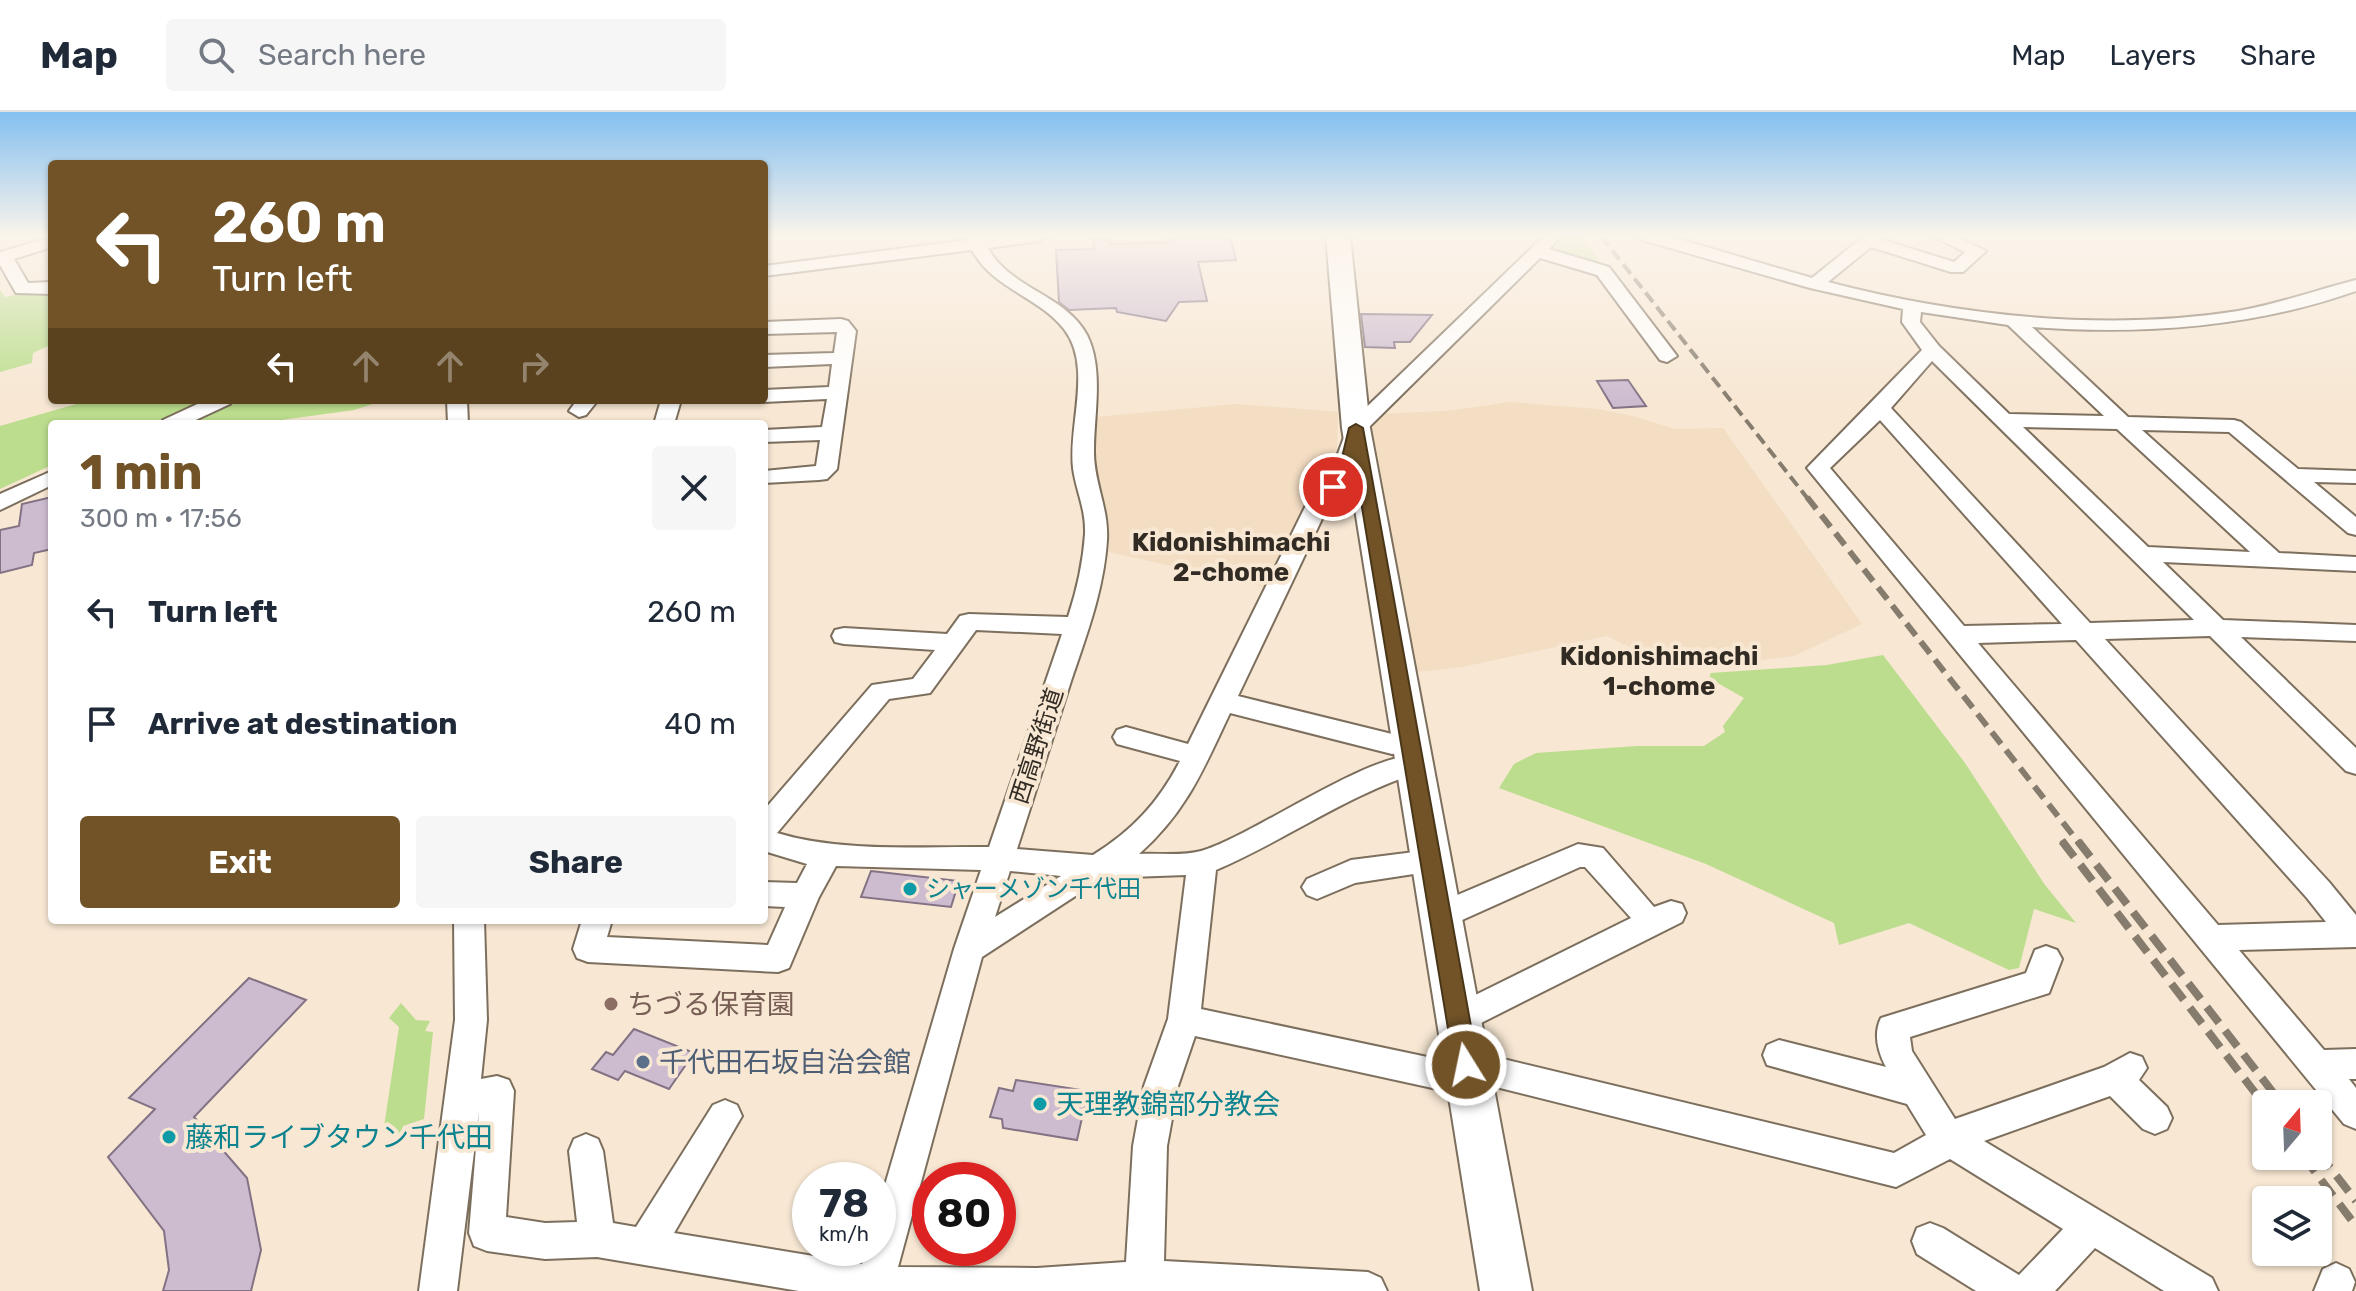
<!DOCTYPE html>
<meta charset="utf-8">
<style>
body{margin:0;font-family:Rubik,"Noto Sans JP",sans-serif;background:#f6f6f7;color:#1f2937;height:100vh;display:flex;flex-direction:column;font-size:30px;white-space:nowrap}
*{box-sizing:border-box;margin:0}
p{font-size:26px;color:#747a83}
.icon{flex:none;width:44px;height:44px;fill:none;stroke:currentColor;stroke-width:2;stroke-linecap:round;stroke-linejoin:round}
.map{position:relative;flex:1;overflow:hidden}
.sheet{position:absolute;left:48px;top:308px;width:720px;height:504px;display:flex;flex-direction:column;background:#fff;border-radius:8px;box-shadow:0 2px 6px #0004}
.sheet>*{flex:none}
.banner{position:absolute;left:48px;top:48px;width:720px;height:244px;border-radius:8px;box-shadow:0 2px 6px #0004;background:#715327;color:#fff;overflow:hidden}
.needle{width:52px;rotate:19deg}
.fabs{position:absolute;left:2252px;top:978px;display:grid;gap:16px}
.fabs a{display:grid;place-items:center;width:80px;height:80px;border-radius:8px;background:#fff;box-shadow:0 2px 6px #0004;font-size:40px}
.speed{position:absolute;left:792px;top:1050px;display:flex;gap:16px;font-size:40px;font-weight:700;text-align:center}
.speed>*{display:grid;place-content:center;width:104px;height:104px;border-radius:50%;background:#fff;box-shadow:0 2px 6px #0004;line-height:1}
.speed small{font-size:20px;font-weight:400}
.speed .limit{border:12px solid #d22;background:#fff;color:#111}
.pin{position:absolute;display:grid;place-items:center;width:68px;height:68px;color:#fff;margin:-34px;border:4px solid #fff;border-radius:50%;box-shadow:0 2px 8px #0007}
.me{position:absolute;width:88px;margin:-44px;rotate:350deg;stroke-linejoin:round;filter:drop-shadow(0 0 6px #0008)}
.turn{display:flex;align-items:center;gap:28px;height:168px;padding:0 32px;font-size:36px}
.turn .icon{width:104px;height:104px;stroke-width:2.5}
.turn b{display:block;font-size:56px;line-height:68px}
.lanes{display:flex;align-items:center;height:76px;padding:0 32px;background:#0003;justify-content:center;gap:40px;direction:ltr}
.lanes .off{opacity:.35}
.round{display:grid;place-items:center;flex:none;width:84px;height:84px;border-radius:8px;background:#f6f6f7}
.head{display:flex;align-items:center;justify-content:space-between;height:136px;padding:0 32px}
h1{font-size:48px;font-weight:700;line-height:60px;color:#715327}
.primary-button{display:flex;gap:16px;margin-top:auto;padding:16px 32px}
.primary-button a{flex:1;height:92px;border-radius:8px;background:#715327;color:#fff;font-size:32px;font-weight:700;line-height:92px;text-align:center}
.primary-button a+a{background:#f6f6f7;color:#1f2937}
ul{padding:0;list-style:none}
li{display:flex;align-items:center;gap:24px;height:112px;padding:0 32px}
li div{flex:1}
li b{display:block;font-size:30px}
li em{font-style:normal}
header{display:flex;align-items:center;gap:48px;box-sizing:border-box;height:112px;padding:0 40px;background:#fff;border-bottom:2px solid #e0e1e3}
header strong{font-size:38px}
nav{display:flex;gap:44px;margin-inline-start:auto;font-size:28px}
.search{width:560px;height:72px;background:#f6f6f7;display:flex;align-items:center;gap:20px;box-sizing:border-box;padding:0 28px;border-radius:8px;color:#747a83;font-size:30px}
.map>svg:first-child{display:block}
.built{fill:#f3ddc3}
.green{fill:#bbdd8d}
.building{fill:#cdbcd0;stroke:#827284;stroke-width:2}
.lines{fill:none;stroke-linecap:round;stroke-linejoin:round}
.minor-casing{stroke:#7d6f5d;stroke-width:4}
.highway-casing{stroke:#7d6f5d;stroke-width:4}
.minor{fill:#fff;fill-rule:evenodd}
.highway{fill:#fff;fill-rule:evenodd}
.rail-far2{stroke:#867c6e;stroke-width:4;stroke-dasharray:12 6;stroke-linecap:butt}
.rail-far1{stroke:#867c6e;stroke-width:6;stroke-dasharray:15 8;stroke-linecap:butt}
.rail{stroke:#867c6e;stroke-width:8;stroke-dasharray:20 10;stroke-linecap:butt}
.route{fill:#715327;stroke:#493619;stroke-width:2}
.culture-dot{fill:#0f9aa8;stroke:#f7e7d3;stroke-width:3}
.education-dot{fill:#8d6e63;stroke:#f7e7d3;stroke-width:3}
.service-dot{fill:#5c6f8a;stroke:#f7e7d3;stroke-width:3}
.labels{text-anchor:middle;stroke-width:8;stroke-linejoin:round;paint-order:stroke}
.street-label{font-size:24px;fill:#312b23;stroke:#f7e7d3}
.culture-label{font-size:24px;fill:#0d838f;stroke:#f7e7d3;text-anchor:start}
.neighbourhood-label{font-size:26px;font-weight:bold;fill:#312b23;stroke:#f7e7d3}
.near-education-label{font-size:28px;fill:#785e54;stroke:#f7e7d3;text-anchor:start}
.near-service-label{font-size:28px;fill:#4e5e75;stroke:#f7e7d3;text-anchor:start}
.near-culture-label{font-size:28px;fill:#0d838f;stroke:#f7e7d3;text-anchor:start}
</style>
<header>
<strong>Map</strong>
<div class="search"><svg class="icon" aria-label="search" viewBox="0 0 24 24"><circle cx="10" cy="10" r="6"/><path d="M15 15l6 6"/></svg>Search here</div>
<nav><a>Map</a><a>Layers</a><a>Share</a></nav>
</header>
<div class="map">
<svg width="2356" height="1179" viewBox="0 0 2356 1179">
<rect width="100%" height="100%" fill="#f7e7d3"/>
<!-- built -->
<path class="built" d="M1510,290L1597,297L1633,304L1675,317L1723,316L1862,512L1794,544L1677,558L1607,524L1462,555L1417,560L1372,316L1379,302L1447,299Z
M1237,292L1338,300L1337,335L1268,476L1101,438L1091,350V313L1096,305Z"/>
<!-- green -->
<path class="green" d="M1559,124H1582L1601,153L1547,139Z
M0,178L5,185L33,179L39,182L52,180V232L33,241L32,251L0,260Z
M90,288H211L149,312H52V353L0,377V314Z
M236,288H385L354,298L253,312H186Z
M1883,543L1965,651L2045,773L2076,811L2034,797L2019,856L2009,858L1909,811L1839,833L1834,811L1706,752L1499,676L1514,652L1536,641L1637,634H1704L1725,620L1723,614L1744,586L1709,566L1711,561L1827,553Z
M401,891L416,908L430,909L425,919L433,920L424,1007L403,1014L402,1023H393L384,1015L399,915L389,906Z"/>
<!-- building -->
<path class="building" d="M1168,124H1230L1236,148L1198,150L1207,189L1179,190L1166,209L1117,200L1116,196L1069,198L1059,190L1056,138L1094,137L1093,128L1110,127V132L1169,130Z
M1361,202L1432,203L1410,230H1394L1395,236L1365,235Z
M1628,268L1646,294L1613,296L1597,269Z
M52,385V437L34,441L32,453L0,461V418L19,414L22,392Z
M871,759L959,769L951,795L861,785Z
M249,866L306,888L194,1005L247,1066L261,1138L251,1179H163L169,1158L164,1119L108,1045L155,997L129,986Z
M634,917L694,941L669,977L625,959L618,968L592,957L606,940L613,943Z
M1016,968L1088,979L1077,1028L1003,1016L1002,1007L990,1005L999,976L1013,979Z"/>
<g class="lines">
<!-- minor casing -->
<g class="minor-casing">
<path id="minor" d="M966,124H1048L1040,129L988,136C1010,177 1065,182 1087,223C1104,257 1094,302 1094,338C1093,369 1109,396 1107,428C1104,477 1087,522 1071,569C1053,625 1035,681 1017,737L1093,743C1132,719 1159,690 1180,649L1117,632L1113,625L1117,618L1126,615L1188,632L1309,387L1333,355L1349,312L1544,124H1561L1549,137L1609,155L1677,244L1667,250L1660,248L1597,163L1540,146L1366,318L1355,355L1330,390L1238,584L1392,622L1419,625L1423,632L1419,639L1392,642L1230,601C1203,658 1187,699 1139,742C1159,741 1183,744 1201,739C1252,725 1380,632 1423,645L1427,652L1423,659C1350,681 1286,728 1216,758L1201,897L1451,950L1454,942L1466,938L1894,1041L1926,1023L1907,992L1767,953L1763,943L1767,933L1779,928L1886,955C1878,940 1873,922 1881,906L2026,861L2035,838L2046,834L2057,838L2062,847L2049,881L1910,925L1912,939L1955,1007L2104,955L2130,941L2142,945L2147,956L2139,968L2167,995L2172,1006L2167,1017L2155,1022L2143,1017L2110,984L1984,1029L2212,1166L2218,1179H2164L2095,1136L2055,1179H1976L1917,1142L1912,1129L1917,1116L1930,1111L1943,1116L2019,1163L2063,1117L1950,1047L1896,1075L1484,972L1481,980L1469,984L1195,924L1178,974L1167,1034L1164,1149L1368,1160L1381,1166L1387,1179H799L597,1145L545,1147L487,1139L474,1134L469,1121L479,999L457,1179H419L455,908L454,808H484L487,908L481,967L497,964L509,968L514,979L506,1105L545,1111L577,1110L569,1039L574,1027L586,1022L598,1027L603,1039L613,1111L636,1115L713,993L725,988L737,993L742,1004L674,1121L862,1152L867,1136H878V1097L954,837L981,758L836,754L819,785L789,856L778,860L588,850L577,846L573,837L582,808H612L607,825L768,833L785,795L764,794V770L797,771L807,752L764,739V698L872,573L913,567L935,538L844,532L835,530L832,524L835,518L844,516L947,522L960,504L969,502L1068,505C1077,478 1083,450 1085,422C1086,397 1076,379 1073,356C1068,313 1093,254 1064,217C1038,184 993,177 972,138L764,164V154L968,128ZM976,518L1062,522L989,735C919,734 844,741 777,721L889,587L930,581ZM1010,759L1061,764L995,805ZM1186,763L1168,907L1144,974L1133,1034L1126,1150L1037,1156L898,1155L982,845L1103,766Z
M1640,124L1672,125L1812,166L1864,124H1882L1880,127L1954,150L1965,140L1932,124H1954L1986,139L1963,160H1951L1871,135L1828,170C1957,204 2106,220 2238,199C2279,192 2316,178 2356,168V179C2251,216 2142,223 2032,215L2128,305L2234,308L2241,310L2298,357L2356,359V371L2314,370L2356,405V423L2348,421L2229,320L2142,318L2279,441L2356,445V459L2163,450L2223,508L2356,513V529L2241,525L2356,636V662L2346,659L2210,524L2105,527L2329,770L2356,803V835L2239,838L2324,938L2356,937V967H2349L2356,976V1017L2344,1012L1807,356L1922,238L1902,210L1903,197L1810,176L1642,128ZM1921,200L2008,213L2104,304L2009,302L1939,234L1920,210ZM1932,249L2194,508L2090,511L1891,296ZM1880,308L2062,512L1964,514L1830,356ZM2023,315L2117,317L2250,440L2148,435ZM2076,528L2307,786L2326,810L2218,813L1978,531Z
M52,125V135L14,147L28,171L51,170L52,182L16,181L0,153V140Z
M841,207L848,209L856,219L837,357L827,367L819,368L764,371V359L816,354L820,328L764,330V318L822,315L827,287L764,290L757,288H764V278L829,275L832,252L764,255V243L834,241L837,220L764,222V210Z
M206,288H233L230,292L187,312H160L163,308Z
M447,288H467L468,312H448Z
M577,288H598L586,303L579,305L569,299Z
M661,288H681L674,312H654Z
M52,359V373L0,398V382Z
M1578,732L1603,736L1654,795L1671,789L1682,792L1686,801L1682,810L1469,917L1458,921L1447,917L1442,907L1447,897L1631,806L1585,755H1580L1451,813L1440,816L1429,813L1425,804L1429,795Z
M1430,738L1440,742L1445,750L1440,758L1355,771L1317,787L1307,783L1302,775L1307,767L1351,748Z
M2336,1151L2349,1157L2355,1170L2352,1179H2314L2323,1157Z"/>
</g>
<!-- highway casing -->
<g class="highway-casing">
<path id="highway" d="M1326,124H1350L1370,316L1532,1179H1480L1342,316Z"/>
</g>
<!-- minor -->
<use href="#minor" class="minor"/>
<!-- highway -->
<use href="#highway" class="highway"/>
<!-- rail-far2 -->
<path class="rail-far2" d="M1601,124L1808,387"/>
<!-- rail-far1 -->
<path class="rail-far1" d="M1807,385L2079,731
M2062,728L2064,731"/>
<!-- rail -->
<path class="rail" d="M2062,729L2266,995
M2078,729L2282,992
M2318,1040L2356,1089
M2303,1044L2356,1114"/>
</g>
<!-- sky -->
<linearGradient id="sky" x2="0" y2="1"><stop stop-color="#84c0f0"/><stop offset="0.43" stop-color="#fbf4eb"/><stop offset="1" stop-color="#fbf4eb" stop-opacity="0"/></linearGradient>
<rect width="2356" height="289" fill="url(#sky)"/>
<!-- route -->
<path class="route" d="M1356,312L1363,316L1478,953L1474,961L1466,964L1458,961L1454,953L1355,353L1338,379H1328L1325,375L1340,354L1349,316Z"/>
<!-- markers -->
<g class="culture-dot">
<circle cx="910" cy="777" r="8"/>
<circle cx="1040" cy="992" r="8"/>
<circle cx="169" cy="1025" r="8"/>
</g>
<circle class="education-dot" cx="611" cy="892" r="8"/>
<circle class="service-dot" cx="643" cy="950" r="8"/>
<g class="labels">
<!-- street labels -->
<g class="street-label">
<text transform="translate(1037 634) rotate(-72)" y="8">西高野街道</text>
</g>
<!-- culture labels -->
<g class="culture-label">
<text x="926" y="785">シャーメゾン千代田</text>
</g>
<!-- neighbourhood labels -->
<g class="neighbourhood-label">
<text x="1231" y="439">Kidonishimachi<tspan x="1231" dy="30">2-chome</tspan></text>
<text x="1659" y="553">Kidonishimachi<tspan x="1659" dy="30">1-chome</tspan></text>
</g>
<!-- near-education labels -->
<g class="near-education-label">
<text x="627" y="902">ちづる保育園</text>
</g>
<!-- near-service labels -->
<g class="near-service-label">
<text x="659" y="960">千代田石坂自治会館</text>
</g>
<!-- near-culture labels -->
<g class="near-culture-label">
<text x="1056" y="1002">天理教錦部分教会</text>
<text x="185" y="1035">藤和ライブタウン千代田</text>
</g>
</g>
</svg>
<div class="fabs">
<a><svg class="needle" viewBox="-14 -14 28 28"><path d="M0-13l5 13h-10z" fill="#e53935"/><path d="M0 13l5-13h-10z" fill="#747a83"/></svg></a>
<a><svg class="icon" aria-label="layers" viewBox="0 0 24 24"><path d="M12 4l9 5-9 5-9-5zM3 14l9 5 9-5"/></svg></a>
</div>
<div class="speed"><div>78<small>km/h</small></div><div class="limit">80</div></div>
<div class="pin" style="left:1333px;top:375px;background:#d93025"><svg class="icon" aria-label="arrive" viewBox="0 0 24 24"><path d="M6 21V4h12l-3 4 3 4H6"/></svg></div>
<svg class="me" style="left:1466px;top:953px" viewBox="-20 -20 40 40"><circle r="17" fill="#715327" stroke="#fff" stroke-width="3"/><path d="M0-11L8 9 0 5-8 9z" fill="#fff"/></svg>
<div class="banner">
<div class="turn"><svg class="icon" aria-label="left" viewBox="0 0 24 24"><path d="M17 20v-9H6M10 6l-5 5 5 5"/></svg><div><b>260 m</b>Turn left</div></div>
<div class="lanes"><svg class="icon" aria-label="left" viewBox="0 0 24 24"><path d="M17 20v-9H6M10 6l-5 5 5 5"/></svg><svg class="icon off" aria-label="ahead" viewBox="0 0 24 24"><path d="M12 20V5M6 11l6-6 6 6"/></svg><svg class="icon off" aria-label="ahead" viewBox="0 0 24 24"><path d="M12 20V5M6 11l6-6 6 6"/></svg><svg class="icon off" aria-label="right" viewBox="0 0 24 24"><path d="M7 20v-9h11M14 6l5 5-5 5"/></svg></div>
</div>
<section class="sheet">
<div class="head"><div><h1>1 min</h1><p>300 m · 17:56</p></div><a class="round"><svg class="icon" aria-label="close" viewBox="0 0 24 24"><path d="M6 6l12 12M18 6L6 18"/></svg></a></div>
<ul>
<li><svg class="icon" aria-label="left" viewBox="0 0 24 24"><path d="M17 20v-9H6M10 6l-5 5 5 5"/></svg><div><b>Turn left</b></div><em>260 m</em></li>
<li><svg class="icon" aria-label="arrive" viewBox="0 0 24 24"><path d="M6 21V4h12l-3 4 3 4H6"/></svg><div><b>Arrive at destination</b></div><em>40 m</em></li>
</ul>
<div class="primary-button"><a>Exit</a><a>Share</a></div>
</section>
</div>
